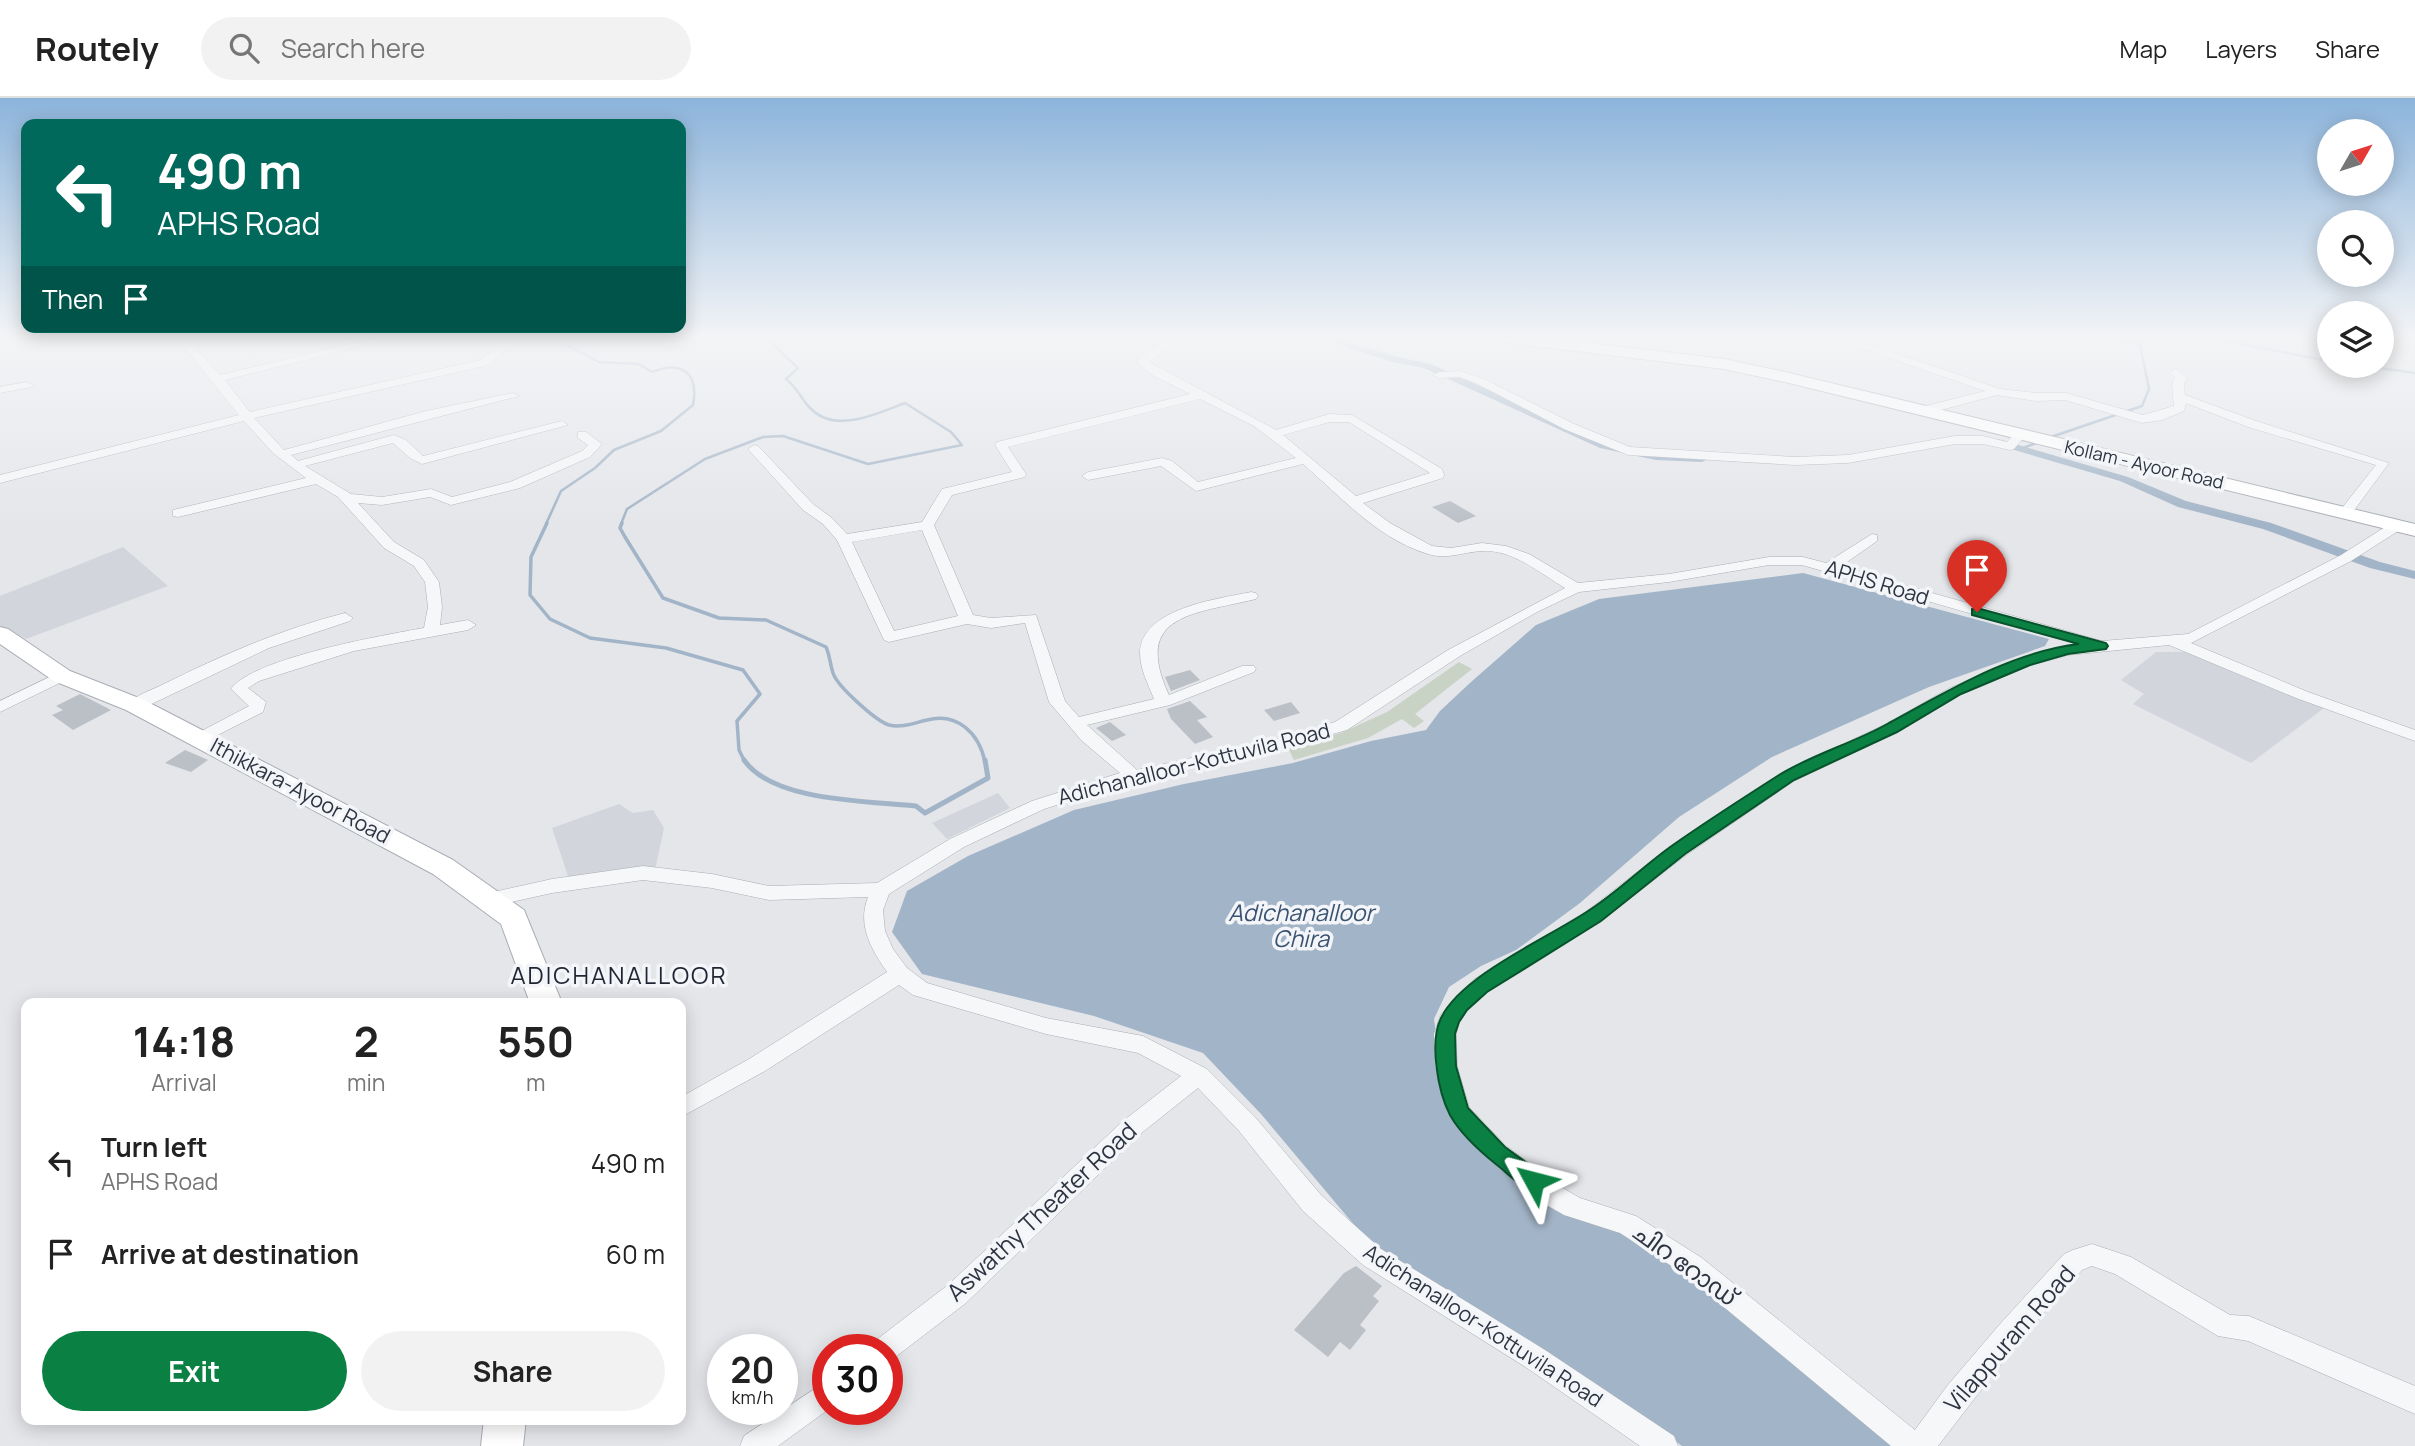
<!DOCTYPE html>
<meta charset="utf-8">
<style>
body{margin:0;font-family:Manrope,"Noto Sans Malayalam",sans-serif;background:#f2f2f2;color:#222;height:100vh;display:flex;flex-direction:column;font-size:26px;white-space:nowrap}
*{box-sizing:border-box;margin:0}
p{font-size:23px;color:#767676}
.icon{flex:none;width:38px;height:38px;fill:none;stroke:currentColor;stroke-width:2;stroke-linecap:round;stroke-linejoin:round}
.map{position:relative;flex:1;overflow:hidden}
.side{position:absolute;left:21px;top:900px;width:665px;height:427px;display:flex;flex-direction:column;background:#fff;border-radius:14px;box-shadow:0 4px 18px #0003}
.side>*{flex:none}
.banner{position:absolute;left:21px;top:21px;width:665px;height:214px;border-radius:14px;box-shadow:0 4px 18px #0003;background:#00695c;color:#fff;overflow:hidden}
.needle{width:46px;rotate:51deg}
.tools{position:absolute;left:2317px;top:21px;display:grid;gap:14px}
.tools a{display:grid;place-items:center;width:77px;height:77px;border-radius:50%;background:#fff;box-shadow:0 4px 18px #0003;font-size:35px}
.speed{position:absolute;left:707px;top:1236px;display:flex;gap:14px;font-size:35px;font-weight:700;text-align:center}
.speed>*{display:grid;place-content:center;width:91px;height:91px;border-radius:50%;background:#fff;box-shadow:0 4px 18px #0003;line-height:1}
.speed small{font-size:18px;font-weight:400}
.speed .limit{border:10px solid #d22;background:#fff;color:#111}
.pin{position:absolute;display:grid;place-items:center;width:60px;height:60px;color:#fff;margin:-72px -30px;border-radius:50% 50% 50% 0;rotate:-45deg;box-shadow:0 0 7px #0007}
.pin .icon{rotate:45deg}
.me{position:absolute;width:77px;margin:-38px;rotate:308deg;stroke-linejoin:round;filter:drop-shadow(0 0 5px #0008)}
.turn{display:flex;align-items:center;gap:24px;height:147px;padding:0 21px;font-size:32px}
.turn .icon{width:91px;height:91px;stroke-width:2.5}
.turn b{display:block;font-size:49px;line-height:60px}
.then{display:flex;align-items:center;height:66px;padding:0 21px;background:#0003;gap:14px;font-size:26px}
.eta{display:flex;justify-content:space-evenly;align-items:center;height:119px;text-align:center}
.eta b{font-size:42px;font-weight:700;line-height:49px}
.button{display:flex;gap:14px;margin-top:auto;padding:14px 21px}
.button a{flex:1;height:80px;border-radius:42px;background:#0b8043;color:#fff;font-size:28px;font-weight:700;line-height:80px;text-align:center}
.button a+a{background:#f2f2f2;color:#222}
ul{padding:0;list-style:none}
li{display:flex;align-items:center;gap:21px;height:91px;padding:0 21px}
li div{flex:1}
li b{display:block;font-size:26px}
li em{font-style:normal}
header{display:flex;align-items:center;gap:42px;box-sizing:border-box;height:98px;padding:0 35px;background:#fff;border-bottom:2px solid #e0e0e0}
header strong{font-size:33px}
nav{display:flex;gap:38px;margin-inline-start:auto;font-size:24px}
.search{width:490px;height:63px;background:#f2f2f2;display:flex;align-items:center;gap:18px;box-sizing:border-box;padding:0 24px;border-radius:38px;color:#767676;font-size:26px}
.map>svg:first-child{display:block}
.built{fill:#d2d5dc}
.green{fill:#c9d3c5}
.water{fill:#a2b4c7}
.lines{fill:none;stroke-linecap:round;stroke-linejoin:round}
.stream-far2{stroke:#a2b4c7;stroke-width:2.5}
.stream-far1{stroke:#a2b4c7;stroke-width:3.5}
.stream{stroke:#a2b4c7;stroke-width:5}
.canal{fill:#a2b4c7;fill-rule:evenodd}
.building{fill:#bbc0c7}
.street-casing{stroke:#a9adb4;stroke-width:1}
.secondary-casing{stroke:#a9adb4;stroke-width:2}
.street{fill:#f6f7f9;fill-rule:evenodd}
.secondary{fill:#fff;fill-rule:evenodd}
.route{fill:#0b8043;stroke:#07532c;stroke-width:2}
.labels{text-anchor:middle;stroke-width:7;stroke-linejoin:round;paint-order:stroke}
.far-street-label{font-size:18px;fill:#2d3441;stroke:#f3f5f8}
.street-label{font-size:21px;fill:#2d3441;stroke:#f3f5f8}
.water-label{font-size:23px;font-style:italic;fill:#3a5372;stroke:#f3f5f8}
.quarter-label{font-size:24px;letter-spacing:2px;fill:#1f2532;stroke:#f3f5f8}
.near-street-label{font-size:24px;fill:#2d3441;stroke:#f3f5f8}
</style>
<header>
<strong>Routely</strong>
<div class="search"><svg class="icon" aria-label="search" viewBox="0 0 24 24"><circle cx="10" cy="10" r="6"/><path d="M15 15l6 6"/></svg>Search here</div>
<nav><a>Map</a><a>Layers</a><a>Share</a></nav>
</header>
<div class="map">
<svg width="2415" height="1348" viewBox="0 0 2415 1348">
<rect width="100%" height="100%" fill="#e4e6ea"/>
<!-- built -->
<path class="built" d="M123,449L168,488L26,541L0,528V498Z
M2156,554H2193L2324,610L2251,665L2133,606L2144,596L2121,582Z
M998,695L1010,710L947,741L932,725Z
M619,706L633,715L653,712L664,730L655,772L569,781L552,730Z"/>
<!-- green -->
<path class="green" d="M1459,564L1472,571L1415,616L1424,623L1414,630L1402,621L1368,640L1294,662L1288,650L1341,635L1387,614Z"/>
<!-- water -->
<path class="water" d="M1803,475L2049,541L2045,548L1929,589L1772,659L1679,719L1580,805L1516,852L1481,868L1449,889L1434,921L1443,986L1465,1033L1639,1140L1911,1348H1682L1595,1285L1455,1200L1366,1141L1261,1016L1203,955L1094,918L922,876L892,834L907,793L968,758L1074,712L1184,686L1293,665L1371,643L1426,632L1440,613L1471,584L1536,527L1599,501Z"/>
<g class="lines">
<!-- stream-far2 -->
<path class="stream-far2" d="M2089,239L2140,246
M2206,239L2329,263
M2365,268L2415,275
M2048,340L2142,308L2149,291L2140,246L2144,239
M2023,350L2036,345
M546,426L561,393L595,370L614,352L661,333L693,307C699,275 682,262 652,274L639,266L599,264L560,243L562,239
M621,426L627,411L705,361L763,339L783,338L868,366L962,347L951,334L905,305C878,315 836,336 811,311C801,301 797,289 786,281L798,270L765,239"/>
<!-- stream-far1 -->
<path class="stream-far1" d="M547,425L531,459L530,497L550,521L590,540L666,550L743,572L760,596L737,623L739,652L745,664
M622,425L620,430L625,439L663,500L719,520L766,522L826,549C830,558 830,566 833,575C837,588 876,623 889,627C902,630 914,625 927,622C957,614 979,635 985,664"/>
<!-- stream -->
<path class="stream" d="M744,662C773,704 869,703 916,708L925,715L988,680L985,662"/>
<!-- canal -->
<path class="canal" d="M1317,239H1331L1398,259L1431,266L1607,345L1656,356L1702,358L1708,361L1702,364L1656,362L1600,350L1424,270L1392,264Z
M1998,341L2128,379L2186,403L2271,425L2380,464L2415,473V481L2370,470L2263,431L2178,409L2120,383L1994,346V342Z"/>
</g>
<!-- building -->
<path class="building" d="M1450,403L1476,418L1458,425L1432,409Z
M1190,572L1200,582L1171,593L1165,579Z
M80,596L111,612L73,632L52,617L63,612L56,608Z
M1190,603L1207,619L1197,622L1213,639L1195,646L1171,621L1167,611Z
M1291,604L1300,615L1274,623L1264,612Z
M1110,624L1126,637L1112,643L1096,630Z
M185,652L208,662L191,674L165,665Z
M1356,1168L1382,1188L1373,1198L1379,1203L1360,1227L1366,1232L1350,1252L1340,1244L1328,1259L1294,1232L1344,1175Z"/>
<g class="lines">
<!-- street casing -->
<g class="street-casing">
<path id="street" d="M176,239H186L220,277L380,239H397L225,282L250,314L481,262L504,243L513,245L489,267L254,320L284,352L426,313L513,295L519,298L291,357L298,363L394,337L406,342L423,358L562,323L568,327L422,366L410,360L393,345L305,368L351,396L382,399L431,391L452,399L510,384L582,353L588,347L578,340V334H586L602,346L590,359L520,390L451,407L430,399L382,407L358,405L394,444L424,462L439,484L442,509L440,527L468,522L476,527L468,532L354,553L259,583L248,590L266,604L263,614L200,646L194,645L192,641L194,637L249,608L231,591C253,560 384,537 424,530L428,509L425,484L414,468L384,450L338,399L316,386L178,419L173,418V412L306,380L273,355L244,323L0,385V377L239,317Z
M1172,239H1184L1149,264L1276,332L1329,316L1352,317L1442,371L1444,377L1443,380L1363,405L1390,425L1432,448L1451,450L1482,445L1506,448L1529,456L1578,485L1669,476L1769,459H1803L1826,465L1872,436L1877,437V443L1840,469L2102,543L2188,536L2341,457L2393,424H2403V430L2351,463L2191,545L2308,594L2415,632V643L2296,600L2169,547L2068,557L2031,567L1962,596L1898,634L1794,683L1686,757L1601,823L1487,894L1467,913L1459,925L1456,936L1457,968L1469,1009L1506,1048L1561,1089L1580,1100L1636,1118L1702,1160L1915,1332L1947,1288L2000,1226L2064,1156L2073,1152L2092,1146L2131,1159L2230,1217L2249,1218L2415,1288V1316L2248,1243L2218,1238L2115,1176L2092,1168L2082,1172L2018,1244L1938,1348H1891L1684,1176L1620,1135L1564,1117L1543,1105L1490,1062L1448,1014L1435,968L1434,936L1441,916L1473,882L1587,813L1672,747L1782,675L1886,626L1950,590L2019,561L2077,546L1802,467H1769L1669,484L1579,494L1537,514L1460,558L1347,632L1279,651L1123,686L1044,711L964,749L889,796L883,812L885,833L893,851L907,870L927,885L1046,920L1143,938L1207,971L1255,1019L1321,1097L1381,1151L1545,1252L1674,1338L1678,1348H1640L1527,1270L1363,1167L1303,1113L1239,1033L1198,990L1139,1037L966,1205L894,1260L887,1263V1251H872L876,1242L948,1187L1123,1023L1181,978L1138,955L1046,936L913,897L899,887L765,973L681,1019V999L749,961L887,874C871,851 857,827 868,799L769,802L712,790L643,782L552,795L489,809L482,807L479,802L482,797L489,795L552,781L643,768L712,776L769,788L877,785L950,741L1032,703L1120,675L1081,642L1049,604L1025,525L991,530L967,526L889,544L884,542L837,442L823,426L803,412L748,351L754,347L758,348L813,406L832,420L847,436L922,424L942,391L1012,374L995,347L997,344L1190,296L1154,278L1137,265L1142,257ZM1200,301L1254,328L1296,360L1198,384L1172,363L1162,360L1088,374L1082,378L1088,382L1161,368L1196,393L1303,366C1341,399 1378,441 1428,456C1447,462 1463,454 1482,453C1512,451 1540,475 1565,490L1448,552L1335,624L1277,641L1137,672L1087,627L1170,607L1254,574L1256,571L1254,568H1242L1169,597C1131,515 1196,516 1256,501L1258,498L1256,495L1251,494C1218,501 1141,510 1140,555C1140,571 1148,586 1154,601L1079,619L1065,603L1036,517L991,520L973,517L934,427L952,397L1025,379L1026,376L1008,349ZM1330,324H1349L1430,375L1356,398L1283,337ZM922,432L958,518L894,533L852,444Z
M1846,241H1854L2000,291L2036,295H2066L2143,317L2174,308L2172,286L2175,280L2170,274L2176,271L2187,280L2184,286L2185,297L2256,323L2389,365L2350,418L2345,419L2338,415L2376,367L2248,329L2186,305L2184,313L2162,322L2142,325L2065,302L2036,303L1997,297L1922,317L1916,313L1918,310L1985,293L1846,245Z
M1460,273L1484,281L1572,325L1630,349L1795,359L1848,357L1955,338H1983L2007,344L2016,334L2026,337L2014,351L2010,352L1983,346H1955L1848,365L1795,367L1628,357L1564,331L1476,285L1459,279L1439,280L1433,277L1439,274Z
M27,284L33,287L31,289L0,295V289Z
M345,515L353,520L350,523L269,550L141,611L135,612L127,607C135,597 152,592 164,586C222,557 282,531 345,515Z
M62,573L68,575L70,578L68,581L0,614V603Z
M828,1282L829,1311L778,1348H740L744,1338Z"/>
</g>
<!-- secondary casing -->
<g class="secondary-casing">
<path id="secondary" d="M1493,239H1538L1724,261L1785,274L2415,426V438L1785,284L1724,271L1501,244Z
M0,529L8,531L70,573L144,602L453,762L524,812L562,905H530L501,826L433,776L126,612L54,583L0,546Z
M484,1321H526L523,1348H481Z"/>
</g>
<!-- street -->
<use href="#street" class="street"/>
<!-- secondary -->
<use href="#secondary" class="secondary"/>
</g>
<!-- sky -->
<linearGradient id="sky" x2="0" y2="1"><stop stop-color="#8cb4db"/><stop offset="0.56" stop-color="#f3f4f6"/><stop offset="1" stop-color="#f3f4f6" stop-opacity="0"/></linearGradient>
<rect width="2415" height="427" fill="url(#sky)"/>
<!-- route -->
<path class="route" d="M1977,510L2106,545L2108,548L2106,551L2068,556L2030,567L1961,596L1897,634L1794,682L1685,756L1601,823L1487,894L1467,912L1459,924L1455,936L1456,968L1468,1010L1505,1049L1542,1076L1545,1083L1542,1090C1525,1096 1510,1077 1497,1067C1482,1055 1460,1035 1450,1017C1438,994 1429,944 1441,920C1461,878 1545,841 1585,815C1616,796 1643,768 1673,747C1707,723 1743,700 1779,677C1813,656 1854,645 1889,625C1948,593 2011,554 2079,546L1972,517V511Z"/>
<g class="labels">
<!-- far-street labels -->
<g class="far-street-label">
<text transform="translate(2144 367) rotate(13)" y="6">Kollam - Ayoor Road</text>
</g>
<!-- street labels -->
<g class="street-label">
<text transform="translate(1877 485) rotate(17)" y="7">APHS Road</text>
<text transform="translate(1194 666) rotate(-14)" y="7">Adichanalloor-Kottuvila Road</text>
<text transform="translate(300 693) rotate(28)" y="7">Ithikkara-Ayoor Road</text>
<text transform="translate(1483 1228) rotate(33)" y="7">Adichanalloor-Kottuvila Road</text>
</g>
<!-- water labels -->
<g class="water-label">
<text x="1301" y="823">Adichanalloor<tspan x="1301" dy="26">Chira</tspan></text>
</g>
<!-- quarter labels -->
<g class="quarter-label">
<text x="619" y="886">ADICHANALLOOR</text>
</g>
<!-- near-street labels -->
<g class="near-street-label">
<text transform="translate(1042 1114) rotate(-43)" y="8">Aswathy Theater Road</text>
<text transform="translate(1685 1167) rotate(36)" y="8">ചിറ റോഡ്</text>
<text transform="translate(2010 1241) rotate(-49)" y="8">Vilappuram Road</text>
</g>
</g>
</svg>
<div class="tools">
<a><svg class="needle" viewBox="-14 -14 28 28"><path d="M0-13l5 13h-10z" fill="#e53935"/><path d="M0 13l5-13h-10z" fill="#767676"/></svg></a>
<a><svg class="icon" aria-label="search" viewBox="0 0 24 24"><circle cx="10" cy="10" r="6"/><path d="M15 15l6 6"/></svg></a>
<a><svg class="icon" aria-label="layers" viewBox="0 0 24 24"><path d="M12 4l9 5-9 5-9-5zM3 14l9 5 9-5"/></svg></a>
</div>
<div class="speed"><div>20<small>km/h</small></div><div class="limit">30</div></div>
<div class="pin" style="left:1977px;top:514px;background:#d93025"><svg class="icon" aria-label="arrive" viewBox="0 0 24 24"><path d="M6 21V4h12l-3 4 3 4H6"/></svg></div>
<svg class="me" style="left:1534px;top:1083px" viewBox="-20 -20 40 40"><path d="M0-17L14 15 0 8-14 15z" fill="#0b8043" stroke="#fff" stroke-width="4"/></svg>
<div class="banner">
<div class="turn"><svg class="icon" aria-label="left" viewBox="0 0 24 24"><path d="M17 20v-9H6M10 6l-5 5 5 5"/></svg><div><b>490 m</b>APHS Road</div></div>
<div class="then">Then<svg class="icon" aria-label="arrive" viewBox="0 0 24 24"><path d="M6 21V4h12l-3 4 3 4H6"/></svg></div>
</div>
<section class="side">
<div class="eta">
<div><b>14:18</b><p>Arrival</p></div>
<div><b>2</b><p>min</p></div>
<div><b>550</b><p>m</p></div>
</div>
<ul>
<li><svg class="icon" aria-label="left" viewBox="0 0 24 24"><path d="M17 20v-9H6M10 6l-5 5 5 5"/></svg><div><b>Turn left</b><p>APHS Road</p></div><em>490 m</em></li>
<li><svg class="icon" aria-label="arrive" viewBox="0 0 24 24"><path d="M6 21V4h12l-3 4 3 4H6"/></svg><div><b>Arrive at destination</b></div><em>60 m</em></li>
</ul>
<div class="button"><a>Exit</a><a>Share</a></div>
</section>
</div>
